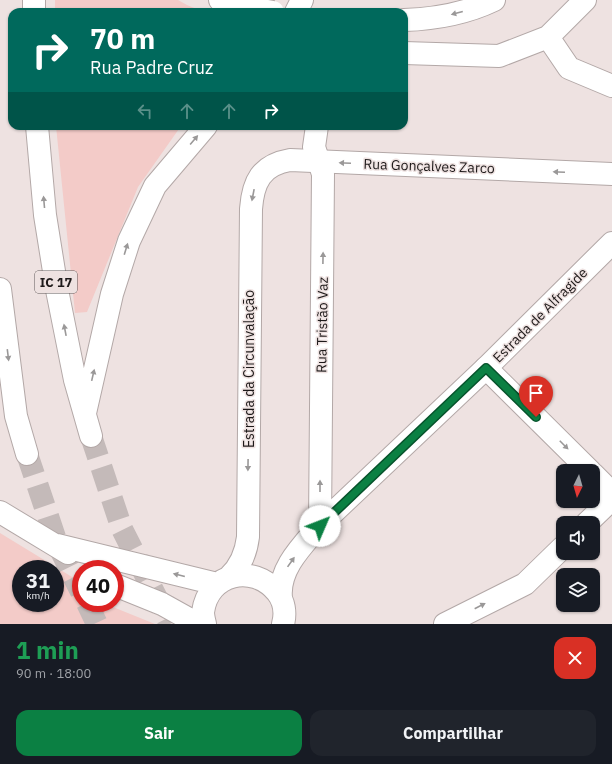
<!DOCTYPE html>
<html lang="pt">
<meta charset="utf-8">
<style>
body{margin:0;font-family:"IBM Plex Sans",sans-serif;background:#20242c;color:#f1f3f6;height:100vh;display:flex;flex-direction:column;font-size:15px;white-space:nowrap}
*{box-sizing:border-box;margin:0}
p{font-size:13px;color:#9ea1a6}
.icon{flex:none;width:22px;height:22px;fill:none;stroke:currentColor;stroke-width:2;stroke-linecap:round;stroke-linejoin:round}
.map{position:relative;height:624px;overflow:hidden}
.side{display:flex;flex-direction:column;background:#171b24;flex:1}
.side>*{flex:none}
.guide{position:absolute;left:8px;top:8px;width:400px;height:122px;border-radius:12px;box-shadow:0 1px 3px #0004;background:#00695c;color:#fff;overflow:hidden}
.needle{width:26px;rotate:185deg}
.buttons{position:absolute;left:556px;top:464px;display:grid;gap:8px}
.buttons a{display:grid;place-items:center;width:44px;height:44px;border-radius:8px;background:#171b24;box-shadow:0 1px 3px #0004;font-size:20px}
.speed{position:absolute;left:12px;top:560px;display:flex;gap:8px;font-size:20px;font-weight:700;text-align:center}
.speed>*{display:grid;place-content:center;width:52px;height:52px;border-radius:50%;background:#171b24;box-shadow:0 1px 3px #0004;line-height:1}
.speed small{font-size:10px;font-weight:400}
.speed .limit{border:6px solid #d22;background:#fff;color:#111}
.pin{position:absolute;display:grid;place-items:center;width:34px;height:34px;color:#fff;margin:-41px -17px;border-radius:50% 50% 50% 0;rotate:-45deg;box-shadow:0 0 4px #0007}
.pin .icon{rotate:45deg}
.me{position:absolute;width:44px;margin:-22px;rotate:46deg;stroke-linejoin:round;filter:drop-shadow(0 0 3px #0008)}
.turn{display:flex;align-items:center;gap:14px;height:84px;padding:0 16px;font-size:18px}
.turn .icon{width:52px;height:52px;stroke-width:2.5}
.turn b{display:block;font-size:28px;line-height:34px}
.lanes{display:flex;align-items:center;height:38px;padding:0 16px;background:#0003;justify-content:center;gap:20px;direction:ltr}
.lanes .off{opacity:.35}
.round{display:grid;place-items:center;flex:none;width:42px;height:42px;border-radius:12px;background:#20242c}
.headline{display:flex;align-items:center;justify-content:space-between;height:68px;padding:0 16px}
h1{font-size:24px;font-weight:700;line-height:30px;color:#1e9e55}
.cta{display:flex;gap:8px;margin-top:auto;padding:8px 16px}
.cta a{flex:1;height:46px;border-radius:12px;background:#0b8043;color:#fff;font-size:16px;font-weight:700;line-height:46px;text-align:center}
.cta a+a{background:#20242c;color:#f1f3f6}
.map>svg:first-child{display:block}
.green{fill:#f3cbc8;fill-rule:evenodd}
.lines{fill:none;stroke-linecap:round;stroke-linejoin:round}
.trunk-tunnel{stroke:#c4bab9;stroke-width:22;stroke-dasharray:22 11;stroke-linecap:butt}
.minor-casing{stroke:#b3a8a7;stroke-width:24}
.tertiary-casing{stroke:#b3a8a7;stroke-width:24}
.trunk-casing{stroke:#b3a8a7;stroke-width:24}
.minor{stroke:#fff;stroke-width:22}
.tertiary{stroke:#fff;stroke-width:22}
.trunk{stroke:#fff;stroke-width:22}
.trunk-bridge-casing{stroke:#b3a8a7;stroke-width:24;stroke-linecap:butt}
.trunk-bridge{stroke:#fff;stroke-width:22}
.oneway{fill:#9a9898}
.route-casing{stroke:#07532c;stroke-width:10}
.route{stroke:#0b8043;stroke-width:7}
.labels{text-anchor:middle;stroke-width:3;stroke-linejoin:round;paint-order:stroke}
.shield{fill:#eee2e1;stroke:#5c5656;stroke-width:1}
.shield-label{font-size:13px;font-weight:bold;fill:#1e1a1a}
.street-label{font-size:14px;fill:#1e1a1a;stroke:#eee2e1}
</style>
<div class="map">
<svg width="612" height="624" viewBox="0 0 612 624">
<rect width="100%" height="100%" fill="#eee2e1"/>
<!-- green -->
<path class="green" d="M55,0H178L187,5L204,12H55Z
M56,126H181L138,187L87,312L75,313Z
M0,533L77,580L81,584V603H103L155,624H0ZM21,569H55V603H21Z"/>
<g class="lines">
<!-- trunk-tunnel -->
<path class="trunk-tunnel" d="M91,436L122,529L170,624
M27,454L57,543L81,592
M87,603L97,624"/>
<!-- minor casing -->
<g class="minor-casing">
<path id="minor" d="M548,37L569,68L612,86
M404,53L499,56L548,37L585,0
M317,126L314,147L323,174L320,525
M486,368L590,471
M593,474L612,493
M587,523L612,499
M445,624L525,584L563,547"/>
</g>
<!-- tertiary casing -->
<g class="tertiary-casing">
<path id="tertiary" d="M0,512L68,553
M57,545L217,584
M229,577C241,566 246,553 248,537L251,209C253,182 261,165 290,160L612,174
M115,585L162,604L198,624
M281,598C278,569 302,546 320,525L486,368L612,243
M205,624C204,620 203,616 203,612C208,573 253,563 277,592C284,601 286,613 283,624"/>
</g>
<!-- trunk casing -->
<g class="trunk-casing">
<path id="trunk" d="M34,0V12
M220,0L238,6
M296,12L302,0
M404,20C435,19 465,14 494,0
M37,126L45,215L57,290L75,380L91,436
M0,289L16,416L27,454
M85,413L112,294L129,241L155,186L206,126"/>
</g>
<!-- minor -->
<use href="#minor" class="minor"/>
<!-- tertiary -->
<use href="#tertiary" class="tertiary"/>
<!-- trunk -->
<use href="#trunk" class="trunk"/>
<!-- trunk-bridge casing -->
<g class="trunk-bridge-casing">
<path id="trunk-bridge" d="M238,6L273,12"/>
</g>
<!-- trunk-bridge -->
<use href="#trunk-bridge" class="trunk-bridge"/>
</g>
<!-- one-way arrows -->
<defs><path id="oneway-solid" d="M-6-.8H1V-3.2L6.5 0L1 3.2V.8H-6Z"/></defs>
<g class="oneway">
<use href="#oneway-solid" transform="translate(457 13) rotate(165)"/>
<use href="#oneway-solid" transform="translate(194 140) rotate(-50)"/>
<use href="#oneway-solid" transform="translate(345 163) rotate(-178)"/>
<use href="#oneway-solid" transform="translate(559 172) rotate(-178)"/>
<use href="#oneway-solid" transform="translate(253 195) rotate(101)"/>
<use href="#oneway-solid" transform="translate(44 202) rotate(-95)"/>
<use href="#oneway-solid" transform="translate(126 249) rotate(-73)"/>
<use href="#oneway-solid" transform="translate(323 258) rotate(-89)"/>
<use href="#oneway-solid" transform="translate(65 330) rotate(-101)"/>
<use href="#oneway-solid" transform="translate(8 355) rotate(83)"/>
<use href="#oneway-solid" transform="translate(93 375) rotate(-77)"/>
<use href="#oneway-solid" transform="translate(564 445) rotate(45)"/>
<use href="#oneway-solid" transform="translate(248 465) rotate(91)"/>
<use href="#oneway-solid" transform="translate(320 486) rotate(-90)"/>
<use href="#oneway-solid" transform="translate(291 562) rotate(-55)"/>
<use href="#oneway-solid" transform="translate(179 575) rotate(-166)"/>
<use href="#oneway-solid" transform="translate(480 606) rotate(-27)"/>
</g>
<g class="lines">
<!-- route casing -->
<g class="route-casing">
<path id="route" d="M320,526L486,368L536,417"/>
</g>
<!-- route -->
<use href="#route" class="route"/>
</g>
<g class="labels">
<!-- shield labels -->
<rect class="shield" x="35" y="271" width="42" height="22" rx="3"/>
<g class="shield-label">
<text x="56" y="287">IC 17</text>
</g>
<!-- street labels -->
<g class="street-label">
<text transform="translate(429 166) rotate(2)" y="5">Rua Gonçalves Zarco</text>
<text transform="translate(540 315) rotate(-45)" y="5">Estrada de Alfragide</text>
<text transform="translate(322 325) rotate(-89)" y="5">Rua Tristão Vaz</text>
<text transform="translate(249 369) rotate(-90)" y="5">Estrada da Circunvalação</text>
</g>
</g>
</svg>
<div class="buttons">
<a><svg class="needle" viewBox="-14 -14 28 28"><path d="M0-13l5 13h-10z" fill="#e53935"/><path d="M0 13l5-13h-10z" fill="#9ea1a6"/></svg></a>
<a><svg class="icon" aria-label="sound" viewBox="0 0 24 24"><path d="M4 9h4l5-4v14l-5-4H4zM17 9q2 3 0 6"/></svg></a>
<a><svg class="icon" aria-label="layers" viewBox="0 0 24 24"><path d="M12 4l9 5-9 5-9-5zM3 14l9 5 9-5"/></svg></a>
</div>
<div class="speed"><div>31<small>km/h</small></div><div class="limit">40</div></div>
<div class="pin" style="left:536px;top:417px;background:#d93025"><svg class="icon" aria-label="arrive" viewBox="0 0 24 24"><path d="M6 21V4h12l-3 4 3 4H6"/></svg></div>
<svg class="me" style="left:320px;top:526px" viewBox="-20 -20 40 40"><circle r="19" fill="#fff"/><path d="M0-13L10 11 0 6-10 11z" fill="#0b8043"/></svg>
<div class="guide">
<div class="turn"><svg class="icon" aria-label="right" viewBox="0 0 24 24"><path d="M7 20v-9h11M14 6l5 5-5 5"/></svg><div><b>70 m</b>Rua Padre Cruz</div></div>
<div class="lanes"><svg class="icon off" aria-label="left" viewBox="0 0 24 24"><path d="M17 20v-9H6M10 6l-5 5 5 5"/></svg><svg class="icon off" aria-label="ahead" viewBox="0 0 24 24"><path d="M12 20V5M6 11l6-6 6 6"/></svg><svg class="icon off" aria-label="ahead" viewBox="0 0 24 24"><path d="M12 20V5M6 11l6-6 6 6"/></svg><svg class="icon" aria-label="right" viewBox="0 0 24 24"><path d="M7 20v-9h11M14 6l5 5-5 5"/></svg></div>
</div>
</div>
<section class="side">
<div class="headline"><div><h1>1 min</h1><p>90 m · 18:00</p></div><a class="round" style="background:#d93025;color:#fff"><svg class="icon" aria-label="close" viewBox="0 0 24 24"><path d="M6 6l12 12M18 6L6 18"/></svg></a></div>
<div class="cta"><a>Sair</a><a>Compartilhar</a></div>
</section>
